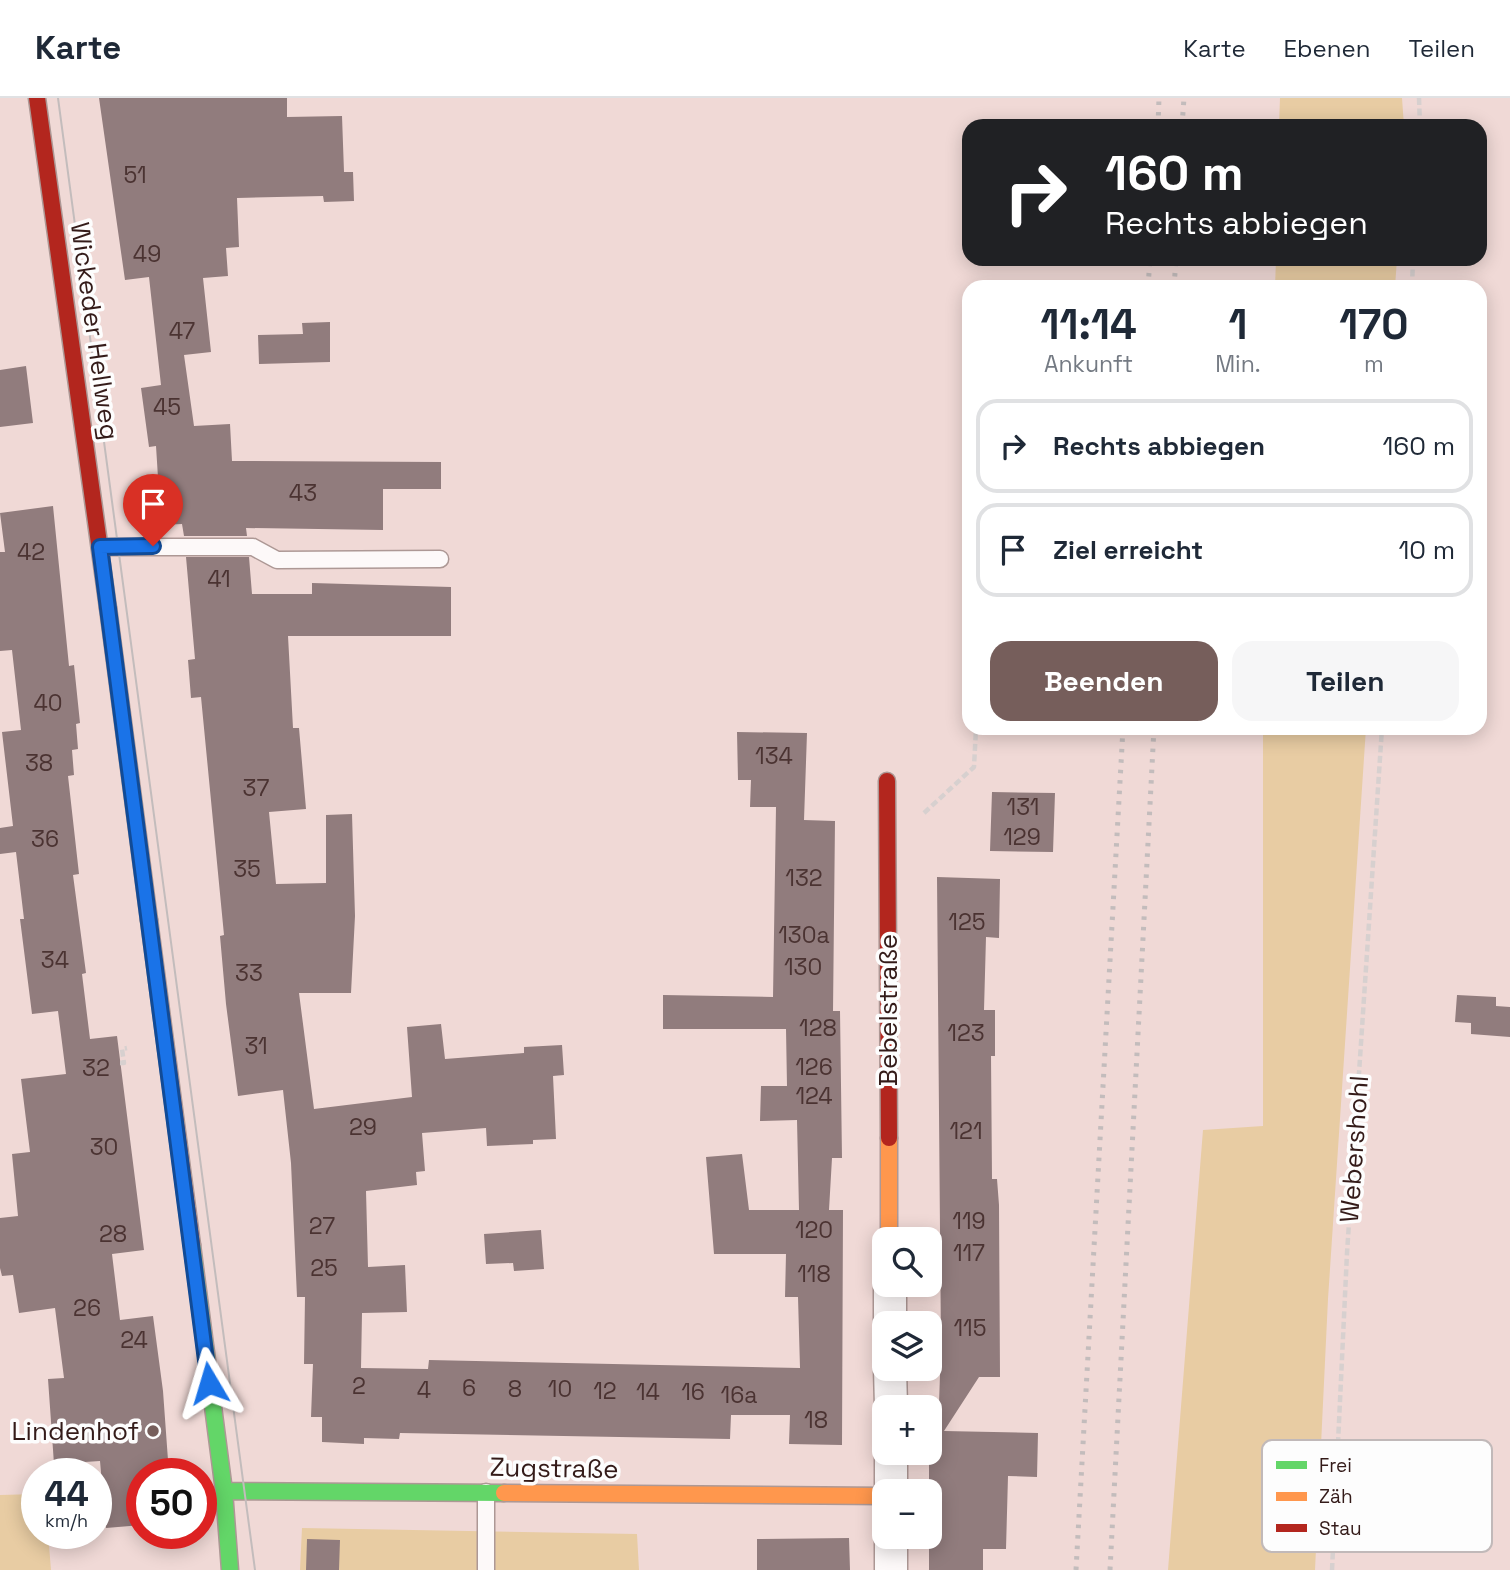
<!DOCTYPE html>
<html lang="de">
<meta charset="utf-8">
<style>
body{margin:0;font-family:"Space Grotesk",sans-serif;background:#f6f6f7;color:#1f2937;height:100vh;display:flex;flex-direction:column;font-size:26px;white-space:nowrap}
*{box-sizing:border-box;margin:0}
p{font-size:23px;color:#747a83}
.icon{flex:none;width:38px;height:38px;fill:none;stroke:currentColor;stroke-width:2;stroke-linecap:round;stroke-linejoin:round}
.map{position:relative;flex:1;overflow:hidden}
.sheet{position:absolute;left:962px;top:182px;width:525px;height:455px;display:flex;flex-direction:column;background:#fff;border-radius:21px;box-shadow:0 4px 18px #0003}
.sheet>*{flex:none}
.guide{position:absolute;left:962px;top:21px;width:525px;height:147px;border-radius:21px;box-shadow:0 4px 18px #0003;background:#202124;color:#fff;overflow:hidden}
.buttons{position:absolute;left:872px;top:1129px;display:grid;gap:14px}
.buttons a{display:grid;place-items:center;width:70px;height:70px;border-radius:14px;background:#fff;box-shadow:0 4px 18px #0003;font-size:35px}
.speed{position:absolute;left:21px;top:1360px;display:flex;gap:14px;font-size:35px;font-weight:700;text-align:center}
.speed>*{display:grid;place-content:center;width:91px;height:91px;border-radius:50%;background:#fff;box-shadow:0 4px 18px #0003;line-height:1}
.speed small{font-size:18px;font-weight:400}
.speed .limit{border:10px solid #d22;background:#fff;color:#111}
.pin{position:absolute;display:grid;place-items:center;width:60px;height:60px;color:#fff;margin:-72px -30px;border-radius:50% 50% 50% 0;rotate:-45deg;box-shadow:0 0 7px #0007}
.pin .icon{rotate:45deg}
.me{position:absolute;width:77px;margin:-38px;rotate:353deg;stroke-linejoin:round;filter:drop-shadow(0 0 5px #0008)}
.turn{display:flex;align-items:center;gap:24px;height:147px;padding:0 28px;font-size:32px}
.turn .icon{width:91px;height:91px;stroke-width:2.5}
.turn b{display:block;font-size:49px;line-height:60px}
.eta{display:flex;justify-content:space-evenly;align-items:center;height:119px;text-align:center}
.eta b{font-size:42px;font-weight:700;line-height:49px}
.cta{display:flex;gap:14px;margin-top:auto;padding:14px 28px}
.cta a{flex:1;height:80px;border-radius:21px;background:#765e5b;color:#fff;font-size:28px;font-weight:700;line-height:80px;text-align:center}
.cta a+a{background:#f6f6f7;color:#1f2937}
ul{padding:0;list-style:none}
li{display:flex;align-items:center;gap:21px;height:94px;margin:0 14px 10px;padding:0 14px;border:4px solid #e0e1e3;border-radius:21px}
li div{flex:1}
li b{display:block;font-size:26px}
li em{font-style:normal}
header{display:flex;align-items:center;gap:42px;box-sizing:border-box;height:98px;padding:0 35px;background:#fff;border-bottom:2px solid #e0e1e3}
header strong{font-size:33px}
nav{display:flex;gap:38px;margin-inline-start:auto;font-size:24px}
.map>svg:first-child{display:block}
.green{fill:#e8cca3}
.building{fill:#917c7d}
.lines{fill:none;stroke-linecap:round;stroke-linejoin:round}
.lane-casing{stroke:#ad9895;stroke-width:19}
.street-casing{stroke:#ad9895;stroke-width:35}
.fast-casing{stroke:#ad9895;stroke-width:19}
.slow-casing{stroke:#ad9895;stroke-width:19}
.jam-casing{stroke:#ad9895;stroke-width:19}
.path{stroke:#d7d0cf;stroke-width:4.5;stroke-dasharray:7 3.5;stroke-linecap:butt}
.lane{stroke:#fdf9f9;stroke-width:16}
.street{stroke:#fdf9f9;stroke-width:32}
.fast{stroke:#63d668;stroke-width:16}
.slow{stroke:#ff974d;stroke-width:16}
.jam{stroke:#b3261e;stroke-width:16}
.tram{stroke:#c3bcbc;stroke-width:2}
.rail{stroke:#c3bcbc;stroke-width:5;stroke-dasharray:3.5 7;stroke-linecap:butt}
.route-casing{stroke:#114b97;stroke-width:18}
.route{stroke:#1a73e8;stroke-width:12}
.poi-dot{fill:#765e5b;stroke:#fdfdfd;stroke-width:2.5}
.labels{text-anchor:middle;stroke-width:7;stroke-linejoin:round;paint-order:stroke}
.number-label{font-size:23px;fill:#4b3332}
.street-label{font-size:26px;fill:#341b19;stroke:#fdfdfd}
.poi-label{font-size:26px;fill:#341b19;stroke:#fdfdfd;text-anchor:end}
.key{fill:#fdfdfd;stroke:#c1b9b9;stroke-width:2}
.key-label{font-size:19px;fill:#341b19}
</style>
<header>
<strong>Karte</strong>
<nav><a>Karte</a><a>Ebenen</a><a>Teilen</a></nav>
</header>
<div class="map">
<svg width="1510" height="1472" viewBox="0 0 1510 1472">
<rect width="100%" height="100%" fill="#f0d9d6"/>
<!-- green -->
<path class="green" d="M1280,0H1402L1404,28H1279Z
M1276,161H1397L1395,189H1275Z
M1263,630H1366L1328,1201L1315,1472H1168L1203,1032L1263,1028Z
M37,1396V1435H48L51,1472H0V1397Z
M302,1430L637,1436L639,1472H300Z"/>
<!-- building -->
<path class="building" d="M99,0H287V19L342,18L344,74H353L354,103L324,104L323,98L237,100L239,149L226,150L228,178L203,180L211,254L184,257L194,328L230,326L232,363L441,364V391H383V432L246,430L247,438H184L182,426L161,427L156,348L149,349L141,290L161,287L149,179L125,182Z
M330,224V264L259,266L258,237L303,236L302,225Z
M26,268L33,325L0,329V272Z
M53,408L69,568L74,567L80,625L76,626L78,651L72,652L74,677L68,678L79,776L73,777L86,875L82,876L90,941L117,938L144,1152L112,1156L120,1222L153,1218L163,1293L169,1376H142V1427L106,1430L100,1363L54,1366L48,1281L64,1280L55,1210L19,1215L13,1177L2,1178L0,1170V1120L18,1118L12,1056L30,1054L21,981L66,976L58,913L32,916L20,821H24L16,754L0,756V730L13,728L2,634L21,632L12,552L0,553V454H5L0,415Z
M186,459H249L252,496H312V485L451,489V538H288L293,630H299L306,711L269,714L276,786L326,785V717L352,716L355,818L351,895H299L314,1011L412,999L407,929L441,926L445,961L524,955V949L562,947L564,977L553,978L556,1041L533,1042V1046L487,1048L486,1030L422,1035L425,1073L416,1074L417,1087L366,1093L368,1169L405,1167L407,1214L362,1215L361,1270L428,1271L429,1262L800,1270L798,1199H785L786,1156H714L706,1059L742,1056L749,1112H799L797,1022L760,1023L761,988H787L786,931H663V897L773,899L776,709H750L751,682H738L737,634L807,635L804,722L835,723L833,913H840L842,1060H832L829,1112H843L842,1347L789,1346L790,1317H731L730,1341L400,1335L399,1341L364,1340V1346L322,1344V1319H311L313,1266H304L305,1199H297L291,1065L283,992L238,998L226,906L220,838L224,837L201,599L191,600L188,562L195,561Z
M992,694L1055,695L1053,754L990,753Z
M937,779L1000,781L999,840L986,839L984,912H995V958H991L992,1081H997L999,1107L1000,1279H979L944,1333L1038,1335L1037,1379L1008,1378L1006,1451H983V1472H929V1333H938L941,1249Z
M1457,897L1496,899V908L1510,909V939L1471,936V925L1455,924Z
M541,1132L544,1171L514,1173L513,1165L486,1166L484,1136Z
M849,1440L850,1472H757V1441Z
M307,1441L340,1442L339,1472H306Z"/>
<g class="lines">
<!-- lane casing -->
<g class="lane-casing">
<path id="lane" d="M100,449H253L277,462L440,461
M486,1394V1472"/>
</g>
<!-- street casing -->
<g class="street-casing">
<path id="street" d="M890,1186V1225
M890,1270L891,1309
M891,1354V1393
M891,1472V1438"/>
</g>
<!-- fast casing -->
<g class="fast-casing">
<path id="fast" d="M108,510L149,822
M192,1147L224,1393L230,1472
M224,1393L504,1395"/>
</g>
<!-- slow casing -->
<g class="slow-casing">
<path id="slow" d="M889,1040V1141
M504,1395L884,1398"/>
</g>
<!-- jam casing -->
<g class="jam-casing">
<path id="jam" d="M37,0L108,510
M887,683L889,1040
M149,822L192,1147"/>
</g>
<!-- path -->
<path class="path" d="M1419,0L1420,28
M1412,189L1413,161
M924,715L974,669L976,630
M120,965H124L122,951L127,950
M1332,1472L1347,1155L1382,630"/>
<!-- lane -->
<use href="#lane" class="lane"/>
<!-- street -->
<use href="#street" class="street"/>
<!-- fast -->
<use href="#fast" class="fast"/>
<!-- slow -->
<use href="#slow" class="slow"/>
<!-- jam -->
<use href="#jam" class="jam"/>
<!-- tram -->
<path class="tram" d="M58,0L255,1472"/>
<!-- rail -->
<path class="rail" d="M1158,28L1159,0
M1182,28L1184,0
M1148,189L1150,161
M1174,189L1176,161
M1076,1472L1123,630
M1110,1472L1154,630"/>
</g>
<g class="lines">
<!-- route casing -->
<g class="route-casing">
<path id="route" d="M153,448L100,449L209,1285"/>
</g>
<!-- route -->
<use href="#route" class="route"/>
</g>
<!-- markers -->
<circle class="poi-dot" cx="153" cy="1333" r="7"/>
<g class="labels">
<!-- number labels -->
<g class="number-label">
<text x="135" y="85">51</text>
<text x="147" y="164">49</text>
<text x="182" y="241">47</text>
<text x="167" y="317">45</text>
<text x="303" y="403">43</text>
<text x="31" y="462">42</text>
<text x="219" y="489">41</text>
<text x="48" y="613">40</text>
<text x="774" y="666">134</text>
<text x="39" y="673">38</text>
<text x="256" y="698">37</text>
<text x="1023" y="717">131</text>
<text x="1022" y="747">129</text>
<text x="45" y="749">36</text>
<text x="247" y="779">35</text>
<text x="804" y="788">132</text>
<text x="967" y="832">125</text>
<text x="804" y="845">130a</text>
<text x="55" y="870">34</text>
<text x="803" y="877">130</text>
<text x="249" y="883">33</text>
<text x="818" y="938">128</text>
<text x="966" y="943">123</text>
<text x="256" y="956">31</text>
<text x="814" y="977">126</text>
<text x="96" y="978">32</text>
<text x="814" y="1006">124</text>
<text x="363" y="1037">29</text>
<text x="966" y="1041">121</text>
<text x="104" y="1057">30</text>
<text x="969" y="1131">119</text>
<text x="322" y="1136">27</text>
<text x="814" y="1140">120</text>
<text x="113" y="1144">28</text>
<text x="969" y="1163">117</text>
<text x="324" y="1178">25</text>
<text x="814" y="1184">118</text>
<text x="87" y="1218">26</text>
<text x="970" y="1238">115</text>
<text x="134" y="1250">24</text>
<text x="359" y="1296">2</text>
<text x="469" y="1298">6</text>
<text x="515" y="1299">8</text>
<text x="560" y="1299">10</text>
<text x="424" y="1300">4</text>
<text x="605" y="1301">12</text>
<text x="648" y="1302">14</text>
<text x="693" y="1302">16</text>
<text x="739" y="1305">16a</text>
<text x="816" y="1330">18</text>
</g>
<!-- street labels -->
<g class="street-label">
<text transform="translate(95 233) rotate(82)" y="9">Wickeder Hellweg</text>
<text transform="translate(888 912) rotate(-90)" y="9">Bebelstraße</text>
<text transform="translate(1354 1051) rotate(-86)" y="9">Webershohl</text>
<text transform="translate(554 1370) rotate(1)" y="9">Zugstraße</text>
</g>
<!-- poi labels -->
<g class="poi-label">
<text x="139" y="1342">Lindenhof</text>
</g>
</g>
<!-- legend -->
<rect x="1262" y="1342" width="230" height="112" rx="10" class="key"/>
<rect x="1276" y="1363" width="31" height="8" fill="#63d668"/>
<rect x="1276" y="1394" width="31" height="9" fill="#ff974d"/>
<rect x="1276" y="1426" width="31" height="8" fill="#b3261e"/>
<g class="key-label">
<text x="1319" y="1374">Frei</text>
<text x="1319" y="1405">Zäh</text>
<text x="1319" y="1437">Stau</text>
</g>
</svg>
<div class="buttons">
<a><svg class="icon" aria-label="search" viewBox="0 0 24 24"><circle cx="10" cy="10" r="6"/><path d="M15 15l6 6"/></svg></a>
<a><svg class="icon" aria-label="layers" viewBox="0 0 24 24"><path d="M12 4l9 5-9 5-9-5zM3 14l9 5 9-5"/></svg></a>
<a>+</a>
<a>−</a>
</div>
<div class="speed"><div>44<small>km/h</small></div><div class="limit">50</div></div>
<div class="pin" style="left:153px;top:448px;background:#d93025"><svg class="icon" aria-label="arrive" viewBox="0 0 24 24"><path d="M6 21V4h12l-3 4 3 4H6"/></svg></div>
<svg class="me" style="left:209px;top:1285px" viewBox="-20 -20 40 40"><path d="M0-17L14 15 0 8-14 15z" fill="#1a73e8" stroke="#fff" stroke-width="4"/></svg>
<div class="guide">
<div class="turn"><svg class="icon" aria-label="right" viewBox="0 0 24 24"><path d="M7 20v-9h11M14 6l5 5-5 5"/></svg><div><b>160 m</b>Rechts abbiegen</div></div>
</div>
<section class="sheet">
<div class="eta">
<div><b>11:14</b><p>Ankunft</p></div>
<div><b>1</b><p>Min.</p></div>
<div><b>170</b><p>m</p></div>
</div>
<ul>
<li><svg class="icon" aria-label="right" viewBox="0 0 24 24"><path d="M7 20v-9h11M14 6l5 5-5 5"/></svg><div><b>Rechts abbiegen</b></div><em>160 m</em></li>
<li><svg class="icon" aria-label="arrive" viewBox="0 0 24 24"><path d="M6 21V4h12l-3 4 3 4H6"/></svg><div><b>Ziel erreicht</b></div><em>10 m</em></li>
</ul>
<div class="cta"><a>Beenden</a><a>Teilen</a></div>
</section>
</div>
